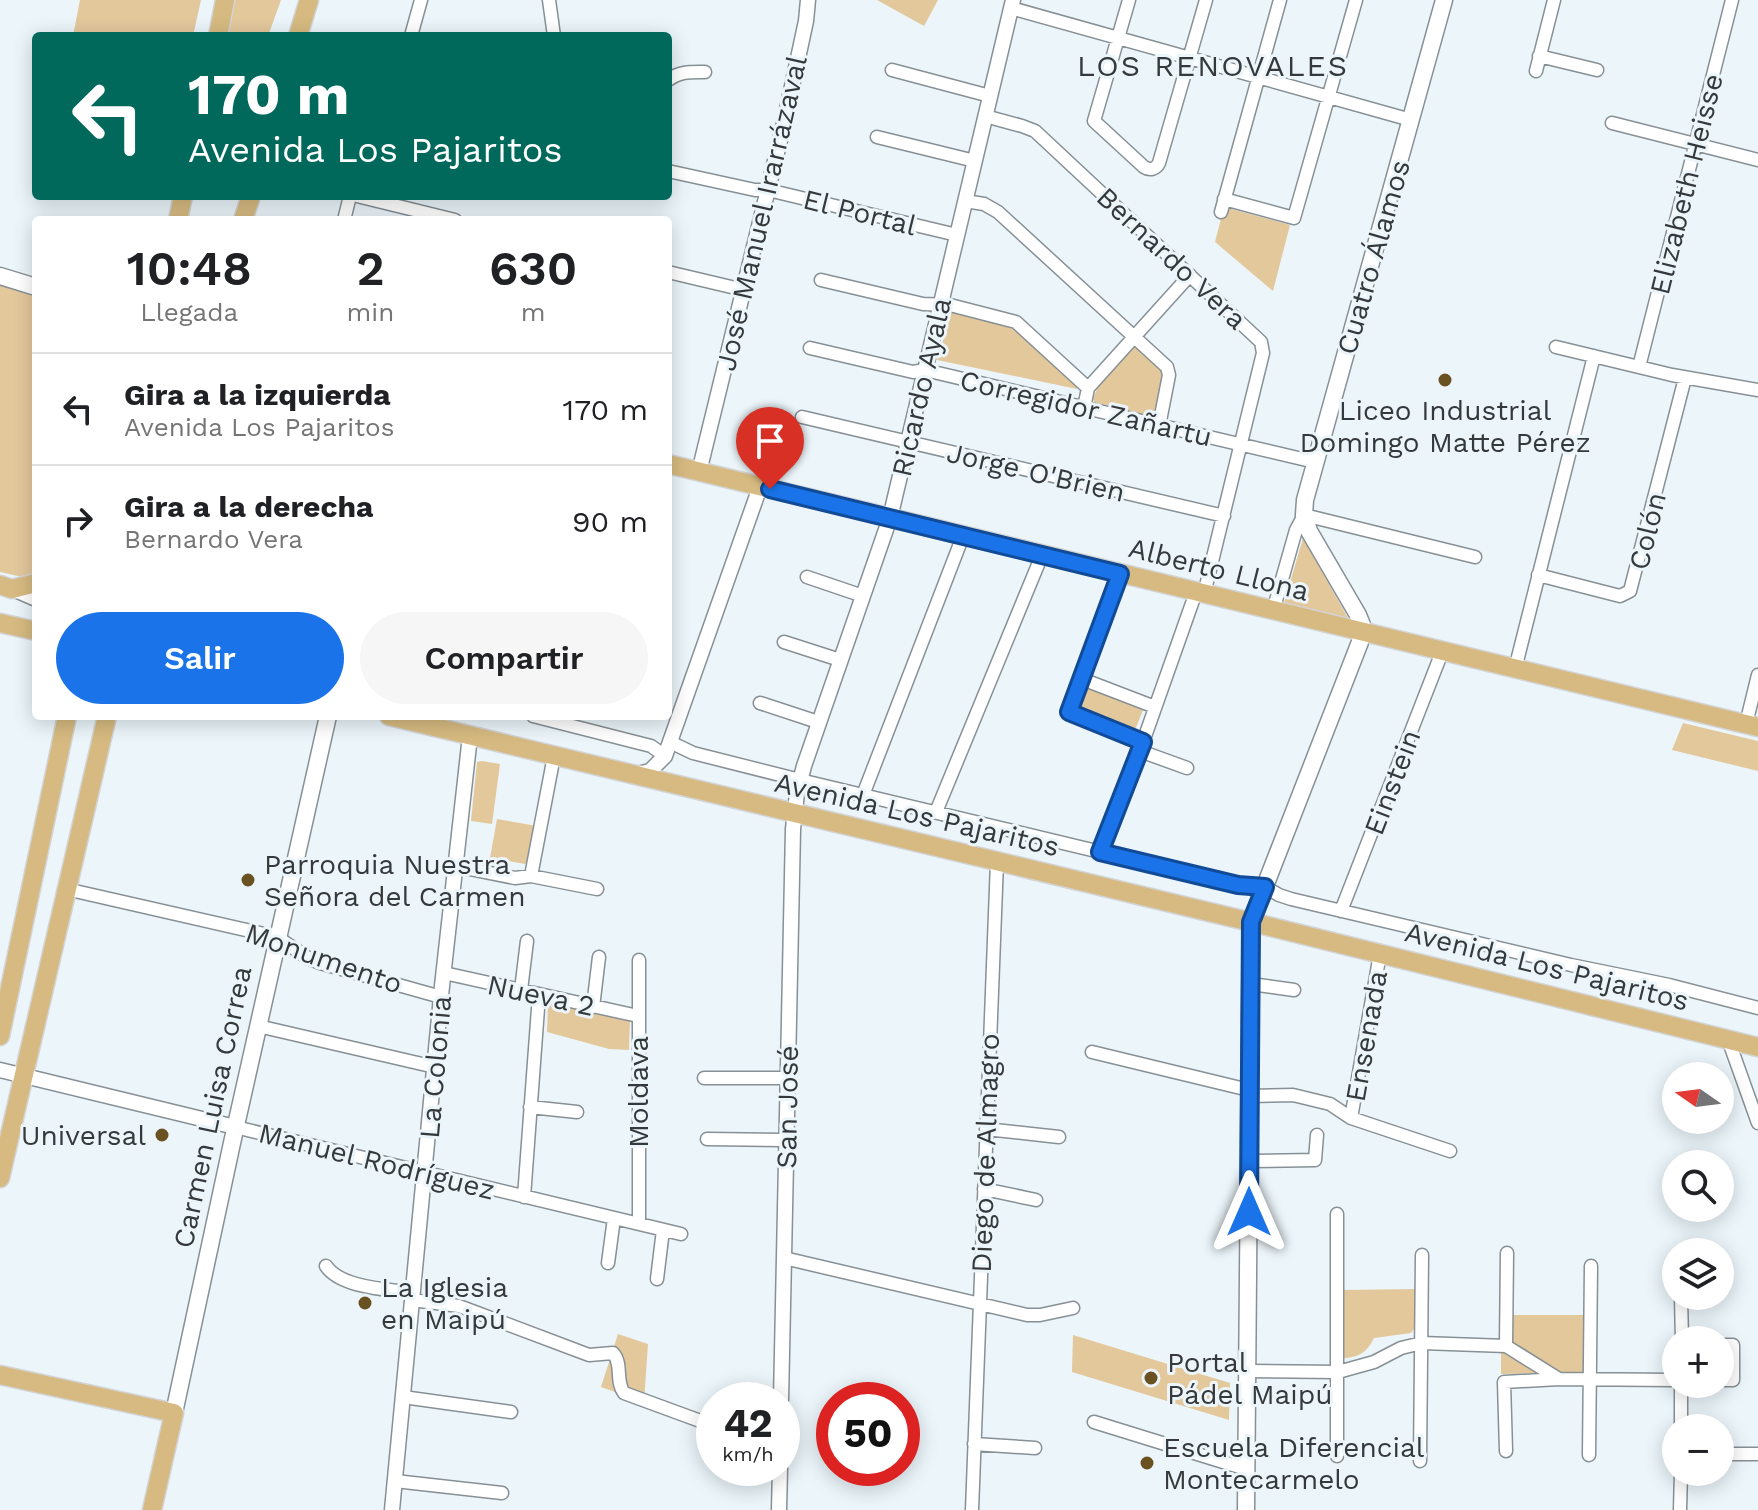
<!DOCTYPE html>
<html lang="es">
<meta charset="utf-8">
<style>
body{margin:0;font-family:"Work Sans",sans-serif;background:#f6f6f6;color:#202124;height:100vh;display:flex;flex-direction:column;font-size:30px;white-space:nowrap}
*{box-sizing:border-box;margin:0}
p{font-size:26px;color:#757577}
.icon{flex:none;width:44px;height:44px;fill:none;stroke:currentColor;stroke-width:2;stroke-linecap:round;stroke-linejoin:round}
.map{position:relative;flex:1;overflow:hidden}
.panel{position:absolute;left:32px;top:216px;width:640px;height:504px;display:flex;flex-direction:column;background:#fff;border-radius:8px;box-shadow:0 4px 20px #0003}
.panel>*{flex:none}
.guide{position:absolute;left:32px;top:32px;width:640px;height:168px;border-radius:8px;box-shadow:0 4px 20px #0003;background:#00695c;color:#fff;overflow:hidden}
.needle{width:52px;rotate:284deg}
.buttons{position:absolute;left:1662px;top:1062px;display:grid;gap:16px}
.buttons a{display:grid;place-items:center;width:72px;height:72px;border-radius:50%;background:#fff;box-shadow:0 4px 20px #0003;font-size:40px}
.speed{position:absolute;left:696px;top:1382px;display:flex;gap:16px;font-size:40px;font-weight:700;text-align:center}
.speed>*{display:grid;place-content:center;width:104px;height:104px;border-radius:50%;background:#fff;box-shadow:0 4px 20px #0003;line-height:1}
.speed small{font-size:20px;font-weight:400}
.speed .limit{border:12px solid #d22;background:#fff;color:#111}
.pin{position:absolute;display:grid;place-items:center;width:68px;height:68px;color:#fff;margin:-82px -34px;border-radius:50% 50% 50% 0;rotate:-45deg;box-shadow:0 0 8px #0007}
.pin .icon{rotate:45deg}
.me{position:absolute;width:88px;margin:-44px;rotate:0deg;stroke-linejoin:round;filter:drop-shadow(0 0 6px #0008)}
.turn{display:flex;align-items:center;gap:28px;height:168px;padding:0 24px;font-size:36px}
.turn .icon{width:104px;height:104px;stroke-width:2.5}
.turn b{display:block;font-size:56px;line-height:68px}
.eta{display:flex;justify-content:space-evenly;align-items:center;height:136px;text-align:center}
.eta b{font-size:48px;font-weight:600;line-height:56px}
.primary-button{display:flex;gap:16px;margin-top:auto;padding:16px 24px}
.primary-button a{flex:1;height:92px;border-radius:48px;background:#1a73e8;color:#fff;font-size:32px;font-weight:600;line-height:92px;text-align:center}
.primary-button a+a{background:#f6f6f6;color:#202124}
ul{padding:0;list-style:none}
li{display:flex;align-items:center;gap:24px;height:112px;padding:0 24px;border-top:2px solid #e0e0e0}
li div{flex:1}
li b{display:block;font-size:30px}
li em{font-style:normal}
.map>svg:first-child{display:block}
.green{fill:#e3c89c}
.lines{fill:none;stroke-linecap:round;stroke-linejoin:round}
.minor-casing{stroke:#879095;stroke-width:15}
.tertiary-casing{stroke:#879095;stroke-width:17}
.secondary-casing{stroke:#879095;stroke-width:19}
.primary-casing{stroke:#d3d3d4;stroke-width:21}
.minor{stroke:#fff;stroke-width:12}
.tertiary{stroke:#fff;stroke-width:14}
.secondary{stroke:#fff;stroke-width:16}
.primary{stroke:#d6ba81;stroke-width:18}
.route-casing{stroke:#114b97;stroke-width:20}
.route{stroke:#1a73e8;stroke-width:14}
.poi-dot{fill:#6a5122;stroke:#ebf5fa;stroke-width:3}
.labels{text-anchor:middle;stroke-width:6;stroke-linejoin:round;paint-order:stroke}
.street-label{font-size:28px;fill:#35393b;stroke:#ebf5fa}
.poi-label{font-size:28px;fill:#35393b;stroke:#ebf5fa;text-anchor:start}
.neighbourhood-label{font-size:30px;letter-spacing:2px;fill:#35393b;stroke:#ebf5fa}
</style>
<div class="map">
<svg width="1758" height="1510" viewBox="0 0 1758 1510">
<rect width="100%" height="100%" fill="#ebf5fa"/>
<!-- green -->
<path class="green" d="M80,0H201L193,36H73Z
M222,0H281L268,36H219Z
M877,0H938L924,26Z
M1224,207L1290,225L1273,291L1215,242Z
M0,285L36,296V578L31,579L0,572Z
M952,311L1011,328L1079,382L1077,389L937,360Z
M1135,344L1162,368L1164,373L1155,412L1150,416L1094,402L1093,398L1099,385Z
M1303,538L1348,618L1284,603Z
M1087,687L1143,710L1135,730L1079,708Z
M1683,723L1758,741V771L1672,750Z
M482,761L500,764L492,824L471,821L477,762Z
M497,819L537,826L531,865L490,858Z
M548,1002L630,1020L629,1050L609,1049L547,1032Z
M1416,1289L1417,1325L1411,1333L1374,1338C1367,1352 1359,1358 1343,1358L1342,1290Z
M1513,1315H1584V1373H1559L1513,1345Z
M618,1334L648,1344L644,1402L601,1387Z
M1073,1335L1230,1383L1229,1420L1072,1372Z
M1501,1351H1508L1543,1373L1501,1374Z"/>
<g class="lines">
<!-- minor casing -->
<g class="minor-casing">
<path id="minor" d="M549,0L554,36
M1129,0L1094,121L1144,167C1150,171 1156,169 1159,163L1206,0
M1011,8L1411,120
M411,36L421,0
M1539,56L1597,70
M892,70L990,96
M1536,71L1554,0
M668,80C680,71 691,72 705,72
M985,116L1022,126L1035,131L1261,342L1263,353L1204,594
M1612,123L1758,160
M877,137L975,161
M668,171L755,190H768L957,235
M357,196L455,220
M1224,199L1294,218L1356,0
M965,201L984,204L998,212L1167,367L1169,375L1159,426
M1221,212L1280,0
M344,220L350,196
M668,272L744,290
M821,280L923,304L950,305L1016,322L1088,388L1084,408
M1556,347L1672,375L1758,390
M810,348L913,372L925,370L1315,462
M1639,367L1732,0
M1088,388L1190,275
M802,417L1224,516
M1120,574L1069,712L1143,742
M1538,575L1620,596L1630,591L1685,378
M807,577L863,596
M13,590L36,600
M1273,611L1296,530L1304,515L1475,557
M784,642L840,660
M1515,669L1594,356
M1082,679L1155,707
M760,703L818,722
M533,716L651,746L665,756
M1746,724L1758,675
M670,742L693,753L800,780L1238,885L1265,887L1279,895L1291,899L1571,965L1669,985L1758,1008
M1140,751L1187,768
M863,795L963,536
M936,812L1042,555
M1100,852L1143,742L1196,592
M455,866L515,878L531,876L597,889
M531,876L554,756
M66,889L277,937L308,958L320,963L441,997
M1341,911L1442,652
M444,973L638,1016
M1251,984L1294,990
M521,990L527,941
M593,1007L599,957
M258,1026L435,1067
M1728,1039L1758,1123
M1092,1052L1249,1090
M704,1078H787
M1250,1096L1293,1095L1330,1104L1351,1118L1450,1151
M530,1107L577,1112
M1351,1118L1380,954
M235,1127L681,1234
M986,1129L1059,1137
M707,1139L786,1140
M1249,1161L1315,1160L1317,1135
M984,1189L1036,1200
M524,1197L539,995
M1337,1214V1456
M639,1224V960
M784,1258L1027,1315H1040L1073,1308
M608,1263L614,1218
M326,1266C341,1288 387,1289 413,1293
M657,1279L663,1230
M1681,1297L1682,1340
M412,1300L459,1306L589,1355L613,1353C623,1364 615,1381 624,1393L714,1426
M1720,1345H1733V1380H1720
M1506,1346L1507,1253
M1247,1371L1338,1372L1374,1362L1401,1348L1422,1343L1506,1346L1559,1379L1676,1380
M403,1397L511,1412
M1094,1422L1246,1469
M1681,1428V1384
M974,1444L1035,1448
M1506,1451L1504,1382L1559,1379
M1720,1454H1758
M1589,1455L1591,1266
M1420,1461L1422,1255
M395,1481L502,1493
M972,1510L997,862
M1680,1510L1681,1472"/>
</g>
<!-- tertiary casing -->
<g class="tertiary-casing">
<path id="tertiary" d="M699,472L783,128L806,21L808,0
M634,775L650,771L665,756L760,487
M0,1070L235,1127
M781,1400L793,829L797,793L804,766L890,518L1013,0
M392,1510L442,986L470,736
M779,1510L780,1468"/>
</g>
<!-- secondary casing -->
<g class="secondary-casing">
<path id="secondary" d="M0,276L36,287
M174,1413L232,1143L328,716
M1246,1510L1251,922L1360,642L1362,625L1358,615L1309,531L1304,515L1305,500L1444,0"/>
</g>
<!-- primary casing -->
<g class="primary-casing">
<path id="primary" d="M218,36L225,0
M298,36L309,0
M178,220L183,196
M243,220L251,196
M668,464L1758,727
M0,585L12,589L36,583
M0,623L36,631
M389,716L1251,922L1758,1047
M0,1036L67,716
M0,1178L107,716
M0,1375L174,1413L152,1510"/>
</g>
<!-- minor -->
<use href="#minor" class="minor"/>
<!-- tertiary -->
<use href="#tertiary" class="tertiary"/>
<!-- secondary -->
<use href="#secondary" class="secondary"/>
<!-- primary -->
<use href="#primary" class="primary"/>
</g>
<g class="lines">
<!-- route casing -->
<g class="route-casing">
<path id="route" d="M770,489L1120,574L1069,712L1143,742L1100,852L1238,885L1265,887L1251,922L1249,1212"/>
</g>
<!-- route -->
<use href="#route" class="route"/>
</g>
<!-- markers -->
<g class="poi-dot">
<circle cx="1445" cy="380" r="8"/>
<circle cx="248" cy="880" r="8"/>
<circle cx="162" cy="1135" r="8"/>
<circle cx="365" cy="1303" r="8"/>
<circle cx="1151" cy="1378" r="8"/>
<circle cx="1147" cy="1463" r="8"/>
</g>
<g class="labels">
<!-- street labels -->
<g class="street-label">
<text transform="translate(1686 184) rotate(-76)" y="10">Elizabeth Heisse</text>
<text transform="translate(860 212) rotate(14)" y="10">El Portal</text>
<text transform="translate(761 213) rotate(-77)" y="10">José Manuel Irarrázaval</text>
<text transform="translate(1373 257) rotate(-74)" y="10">Cuatro Álamos</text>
<text transform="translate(1172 258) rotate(43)" y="10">Bernardo Vera</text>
<text transform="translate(921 387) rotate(-77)" y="10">Ricardo Ayala</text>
<text transform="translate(1086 408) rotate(13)" y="10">Corregidor Zañartu</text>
<text transform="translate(1036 472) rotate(13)" y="10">Jorge O'Brien</text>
<text transform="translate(1647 531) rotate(-76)" y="10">Colón</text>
<text transform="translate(1219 569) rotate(14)" y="10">Alberto Llona</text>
<text transform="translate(1392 782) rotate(-69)" y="10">Einstein</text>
<text transform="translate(917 814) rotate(13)" y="10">Avenida Los Pajaritos</text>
<text transform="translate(324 958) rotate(19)" y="10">Monumento</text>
<text transform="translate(1547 966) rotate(14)" y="10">Avenida Los Pajaritos</text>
<text transform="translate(541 995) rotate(12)" y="10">Nueva 2</text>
<text transform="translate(1366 1036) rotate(-80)" y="10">Ensenada</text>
<text transform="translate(435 1067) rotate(-85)" y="10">La Colonia</text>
<text transform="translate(638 1092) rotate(-90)" y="10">Moldava</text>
<text transform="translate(212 1107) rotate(-78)" y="10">Carmen Luisa Correa</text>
<text transform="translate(787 1107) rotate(-89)" y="10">San José</text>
<text transform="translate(985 1153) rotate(-88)" y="10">Diego de Almagro</text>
<text transform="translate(377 1161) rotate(14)" y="10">Manuel Rodríguez</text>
</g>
<!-- poi labels -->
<g class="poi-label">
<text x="1445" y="420" text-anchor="middle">Liceo Industrial<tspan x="1445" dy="32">Domingo Matte Pérez</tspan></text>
<text x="264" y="874">Parroquia Nuestra<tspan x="264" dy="32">Señora del Carmen</tspan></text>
<text x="146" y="1145" text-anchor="end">Universal</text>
<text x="381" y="1297">La Iglesia<tspan x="381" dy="32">en Maipú</tspan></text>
<text x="1167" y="1372">Portal<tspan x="1167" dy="32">Pádel Maipú</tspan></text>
<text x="1163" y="1457">Escuela Diferencial<tspan x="1163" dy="32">Montecarmelo</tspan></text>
</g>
<!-- neighbourhood labels -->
<g class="neighbourhood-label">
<text x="1213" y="76">LOS RENOVALES</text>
</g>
</g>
</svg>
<div class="buttons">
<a><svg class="needle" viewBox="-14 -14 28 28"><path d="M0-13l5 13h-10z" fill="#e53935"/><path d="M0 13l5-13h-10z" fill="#757577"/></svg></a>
<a><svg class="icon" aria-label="search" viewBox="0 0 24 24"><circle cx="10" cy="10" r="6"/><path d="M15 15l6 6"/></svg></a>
<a><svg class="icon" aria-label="layers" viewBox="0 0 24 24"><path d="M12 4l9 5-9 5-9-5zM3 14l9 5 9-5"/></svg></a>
<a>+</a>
<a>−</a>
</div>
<div class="speed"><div>42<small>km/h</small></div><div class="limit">50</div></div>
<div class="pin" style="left:770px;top:489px;background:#d93025"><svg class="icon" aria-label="arrive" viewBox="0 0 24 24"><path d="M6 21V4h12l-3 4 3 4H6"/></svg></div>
<svg class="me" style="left:1249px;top:1212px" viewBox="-20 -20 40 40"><path d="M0-17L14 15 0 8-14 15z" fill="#1a73e8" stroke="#fff" stroke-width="4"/></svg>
<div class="guide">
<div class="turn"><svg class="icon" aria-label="left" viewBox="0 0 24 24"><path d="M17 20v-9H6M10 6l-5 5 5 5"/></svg><div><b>170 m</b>Avenida Los Pajaritos</div></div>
</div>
<section class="panel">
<div class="eta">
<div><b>10:48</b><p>Llegada</p></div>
<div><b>2</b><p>min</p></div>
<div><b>630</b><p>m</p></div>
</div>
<ul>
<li><svg class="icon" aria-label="left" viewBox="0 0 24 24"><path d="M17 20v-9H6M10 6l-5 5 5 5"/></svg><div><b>Gira a la izquierda</b><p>Avenida Los Pajaritos</p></div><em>170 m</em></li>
<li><svg class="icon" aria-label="right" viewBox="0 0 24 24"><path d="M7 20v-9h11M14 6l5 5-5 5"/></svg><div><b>Gira a la derecha</b><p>Bernardo Vera</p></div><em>90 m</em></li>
</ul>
<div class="primary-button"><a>Salir</a><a>Compartir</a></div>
</section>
</div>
